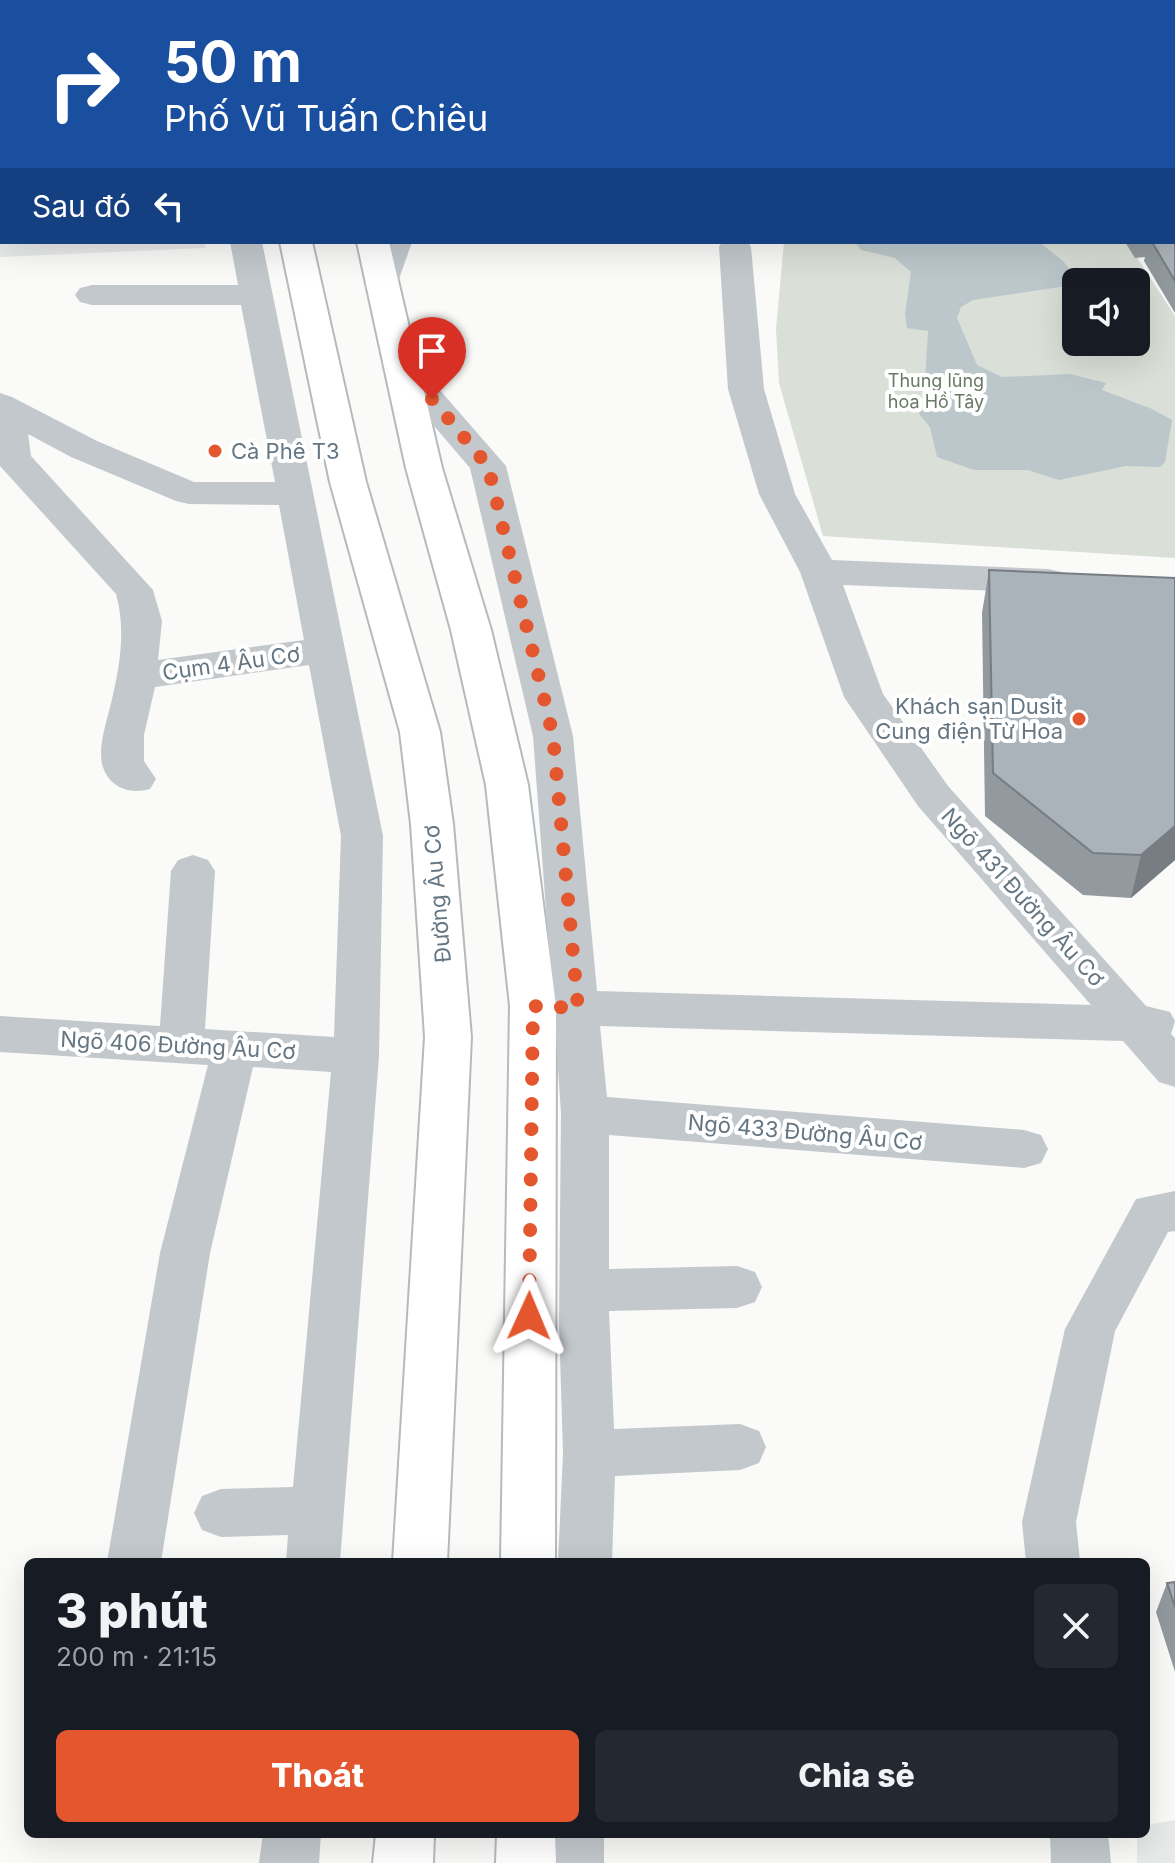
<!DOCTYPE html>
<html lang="vi">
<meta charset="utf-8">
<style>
body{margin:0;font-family:Inter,sans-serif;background:#242831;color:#f1f3f6;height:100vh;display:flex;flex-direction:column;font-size:30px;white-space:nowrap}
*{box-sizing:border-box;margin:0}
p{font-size:26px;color:#9ea1a6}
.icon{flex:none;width:44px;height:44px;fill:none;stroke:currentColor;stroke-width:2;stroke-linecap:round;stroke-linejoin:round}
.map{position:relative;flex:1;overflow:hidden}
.sheet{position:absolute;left:24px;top:1558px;width:1126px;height:280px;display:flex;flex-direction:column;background:#171b24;border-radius:12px;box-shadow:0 8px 32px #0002}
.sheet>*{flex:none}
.guide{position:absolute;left:0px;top:0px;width:1176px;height:244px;box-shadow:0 8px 32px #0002;background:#1a4fa0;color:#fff;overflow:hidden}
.controls{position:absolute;left:1062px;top:268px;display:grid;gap:16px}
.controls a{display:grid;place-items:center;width:88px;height:88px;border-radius:12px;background:#171b24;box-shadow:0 8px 32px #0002;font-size:40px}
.pin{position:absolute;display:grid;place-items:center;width:68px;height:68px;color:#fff;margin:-82px -34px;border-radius:50% 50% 50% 0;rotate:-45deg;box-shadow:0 0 8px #0007}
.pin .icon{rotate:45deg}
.me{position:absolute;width:88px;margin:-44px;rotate:1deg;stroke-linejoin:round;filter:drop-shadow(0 0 6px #0008)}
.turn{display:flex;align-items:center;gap:28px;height:168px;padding:0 32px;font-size:36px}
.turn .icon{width:104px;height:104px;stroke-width:2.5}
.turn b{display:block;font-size:56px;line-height:68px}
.then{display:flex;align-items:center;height:76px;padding:0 32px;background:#0003;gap:16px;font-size:30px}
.round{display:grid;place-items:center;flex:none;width:84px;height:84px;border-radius:12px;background:#242831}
.head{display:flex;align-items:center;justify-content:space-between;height:136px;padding:0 32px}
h1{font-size:48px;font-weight:800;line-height:60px}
.primary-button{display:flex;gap:16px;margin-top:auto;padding:16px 32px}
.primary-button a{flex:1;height:92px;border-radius:12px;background:#e4572e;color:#fff;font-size:32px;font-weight:800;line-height:92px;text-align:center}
.primary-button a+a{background:#242831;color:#f1f3f6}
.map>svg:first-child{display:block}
.built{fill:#e8e9e9}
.green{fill:#dadfd7;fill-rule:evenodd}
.water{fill:#bbc7cb}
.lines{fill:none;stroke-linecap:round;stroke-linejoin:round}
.major-casing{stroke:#b5babe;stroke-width:4}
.minor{fill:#c3c8cc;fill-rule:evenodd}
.major{fill:#fff;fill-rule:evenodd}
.wall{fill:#929a9f}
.shaded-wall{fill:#777d82}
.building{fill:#aab3b9;stroke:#777d82;stroke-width:2}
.route{stroke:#e4572e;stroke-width:14;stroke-dasharray:0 25.2}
.poi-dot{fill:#e4572e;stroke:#fff;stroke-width:3}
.labels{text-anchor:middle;stroke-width:8;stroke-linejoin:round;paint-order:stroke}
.far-park-label{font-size:18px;fill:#687a64;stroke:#fff}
.poi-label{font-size:22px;fill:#657683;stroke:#fff;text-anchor:start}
.street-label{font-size:22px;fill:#657683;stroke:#fff}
</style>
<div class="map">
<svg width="1175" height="1863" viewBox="0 0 1175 1863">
<rect width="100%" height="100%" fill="#fafaf8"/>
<!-- built -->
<path class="built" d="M0,33L2,242H204L206,248L0,257Z
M1175,1820V1863H1137V1834H1146V1825Z"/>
<!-- green -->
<path class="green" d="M784,242H1127L1175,316V558L823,536L779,383L776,329ZM1076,282H1136V342H1076Z"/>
<!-- water -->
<path class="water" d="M855,242H1039L1063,261L1078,280L1073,285L973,300L961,307L957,318L977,365L1002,377L1070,374L1106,383L1102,390L1152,409L1172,420L1165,462L1160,467L1126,466L1059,480L1028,470H974L937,457L930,427L919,414L924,396L928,331L907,328L905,314L911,272L895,258L861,250Z"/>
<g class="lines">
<!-- major casing -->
<g class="major-casing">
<path id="major" d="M211,0H239L240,2H212Z
M298,0H326V2H298Z
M280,242H312L366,482L440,732L453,824L471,1037L447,1562H393L425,1037L411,824L400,732L330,482Z
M357,242H389L442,468L491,630L528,785L556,1006L555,1562H501L510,1006L486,785L451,630L406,468Z
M376,1834H434L433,1863H373Z
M497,1834H555L556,1863H496Z"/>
</g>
<!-- minor -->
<path class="minor" d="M176,0H204L205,2H177Z
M332,0H361L362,2H333Z
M230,242H262L383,836L379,1056L340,1562H286L288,1535L221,1537L202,1530L194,1513L202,1496L221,1489L293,1487L331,1072L253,1067L210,1253L161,1562H107L160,1253L208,1065L0,1052V1016L160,1026L171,871L178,860L193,855L208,860L215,871L205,1029L334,1037L341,836L309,665L155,687L144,735V761L156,779L150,789C129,795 108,787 102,764C98,745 107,721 111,703C120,667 126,629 116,594L0,466V393L12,397L97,441L194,482H275L241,305H92L80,302L75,295L80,288L92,285H238ZM28,434L71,457L176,501L189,504L279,505L304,640L158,660L162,621L153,590L31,456Z
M380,242H412L394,293L382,296L370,293L365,286Z
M722,242H748L751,247L764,389L795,494L832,560L1048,569L1062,572L1067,581L1062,590L1048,593L843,585L883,694L948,786L1146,1006L1170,1012L1175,1021L1171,1034L1175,1038V1087L1159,1082L1123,1041L600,1026L607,1097L1024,1130L1041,1135L1048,1149L1041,1163L1024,1168L609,1135V1269L737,1266L755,1272L762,1287L755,1302L737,1308L609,1311L614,1429L740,1424L759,1431L766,1447L759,1463L740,1470L615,1476L612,1562H558L563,1454L559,1322L561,1114L555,1024L535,1019L528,1007L535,995L552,990L533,736L470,468L387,371L382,364L387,357L399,354L411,357L506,466L573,736L597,991L1091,1005L918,806L844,697L800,572L759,494L728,389L719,247Z
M1175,1191V1231L1168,1232L1115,1331L1076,1522L1080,1562H1026L1022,1522L1065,1329L1136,1199Z
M263,1834H321L319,1863H259Z
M546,1834H604V1863H544Z
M1050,1834H1108L1111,1863H1051Z"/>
<!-- major -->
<use href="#major" class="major"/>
</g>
<!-- wall -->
<path class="wall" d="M0,8H2V140H0Z
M1174,184H1175V313L1144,261L1145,257L1135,258L1125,242H1174Z
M989,570L1175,860L1131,898L1083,895L985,816L982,613Z
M1175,1582V1672L1156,1612L1167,1583Z"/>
<!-- shaded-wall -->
<path class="shaded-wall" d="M0,64H2V96L0,97Z
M0,202H2V236H0Z
M1175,826V860L1131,898L1141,855Z"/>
<!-- building -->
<path class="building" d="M0,8H2V64H0Z
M0,76H2V107H0Z
M2,168V202H0V169Z
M1174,235H1175V281L1152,242H1174Z
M989,570L1175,578V826L1141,855L1093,853L993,773Z
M1175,1582V1607L1167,1583Z"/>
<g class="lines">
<!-- route -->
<path class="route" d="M432,399L488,466L553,736L578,1008L533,1006L529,1316"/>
</g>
<!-- markers -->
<g class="poi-dot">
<circle cx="215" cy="451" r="8"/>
<circle cx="1079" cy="719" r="8"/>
</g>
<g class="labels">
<!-- far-park labels -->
<g class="far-park-label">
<text x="936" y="387">Thung lũng<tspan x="936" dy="21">hoa Hồ Tây</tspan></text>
</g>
<!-- poi labels -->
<g class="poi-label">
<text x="231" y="459">Cà Phê T3</text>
<text x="1063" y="714" text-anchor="end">Khách sạn Dusit<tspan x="1063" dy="25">Cung điện Từ Hoa</tspan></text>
</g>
<!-- street labels -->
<g class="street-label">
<text transform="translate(231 663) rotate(-8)" y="8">Cụm 4 Âu Cơ</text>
<text transform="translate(437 894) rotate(-95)" y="8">Đường Âu Cơ</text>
<text transform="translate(1023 897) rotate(48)" y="8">Ngõ 431 Đường Âu Cơ</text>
<text transform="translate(178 1045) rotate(3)" y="8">Ngõ 406 Đường Âu Cơ</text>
<text transform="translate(805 1132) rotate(5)" y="8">Ngõ 433 Đường Âu Cơ</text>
</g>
</g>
</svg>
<div class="controls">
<a><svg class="icon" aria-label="sound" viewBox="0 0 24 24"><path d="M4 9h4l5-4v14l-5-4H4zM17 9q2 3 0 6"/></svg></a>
</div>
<div class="pin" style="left:432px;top:399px;background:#d93025"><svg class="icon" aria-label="arrive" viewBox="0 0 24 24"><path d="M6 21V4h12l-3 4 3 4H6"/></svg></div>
<svg class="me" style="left:529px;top:1316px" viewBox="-20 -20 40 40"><path d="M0-17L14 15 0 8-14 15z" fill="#e4572e" stroke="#fff" stroke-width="4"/></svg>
<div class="guide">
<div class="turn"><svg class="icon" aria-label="right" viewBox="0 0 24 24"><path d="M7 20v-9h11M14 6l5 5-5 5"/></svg><div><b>50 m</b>Phố Vũ Tuấn Chiêu</div></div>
<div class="then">Sau đó<svg class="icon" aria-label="left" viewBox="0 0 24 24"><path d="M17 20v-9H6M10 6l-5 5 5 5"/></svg></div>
</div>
<section class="sheet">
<div class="head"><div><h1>3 phút</h1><p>200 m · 21:15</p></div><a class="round"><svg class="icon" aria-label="close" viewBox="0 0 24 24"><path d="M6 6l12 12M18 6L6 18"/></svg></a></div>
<div class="primary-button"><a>Thoát</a><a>Chia sẻ</a></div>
</section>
</div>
